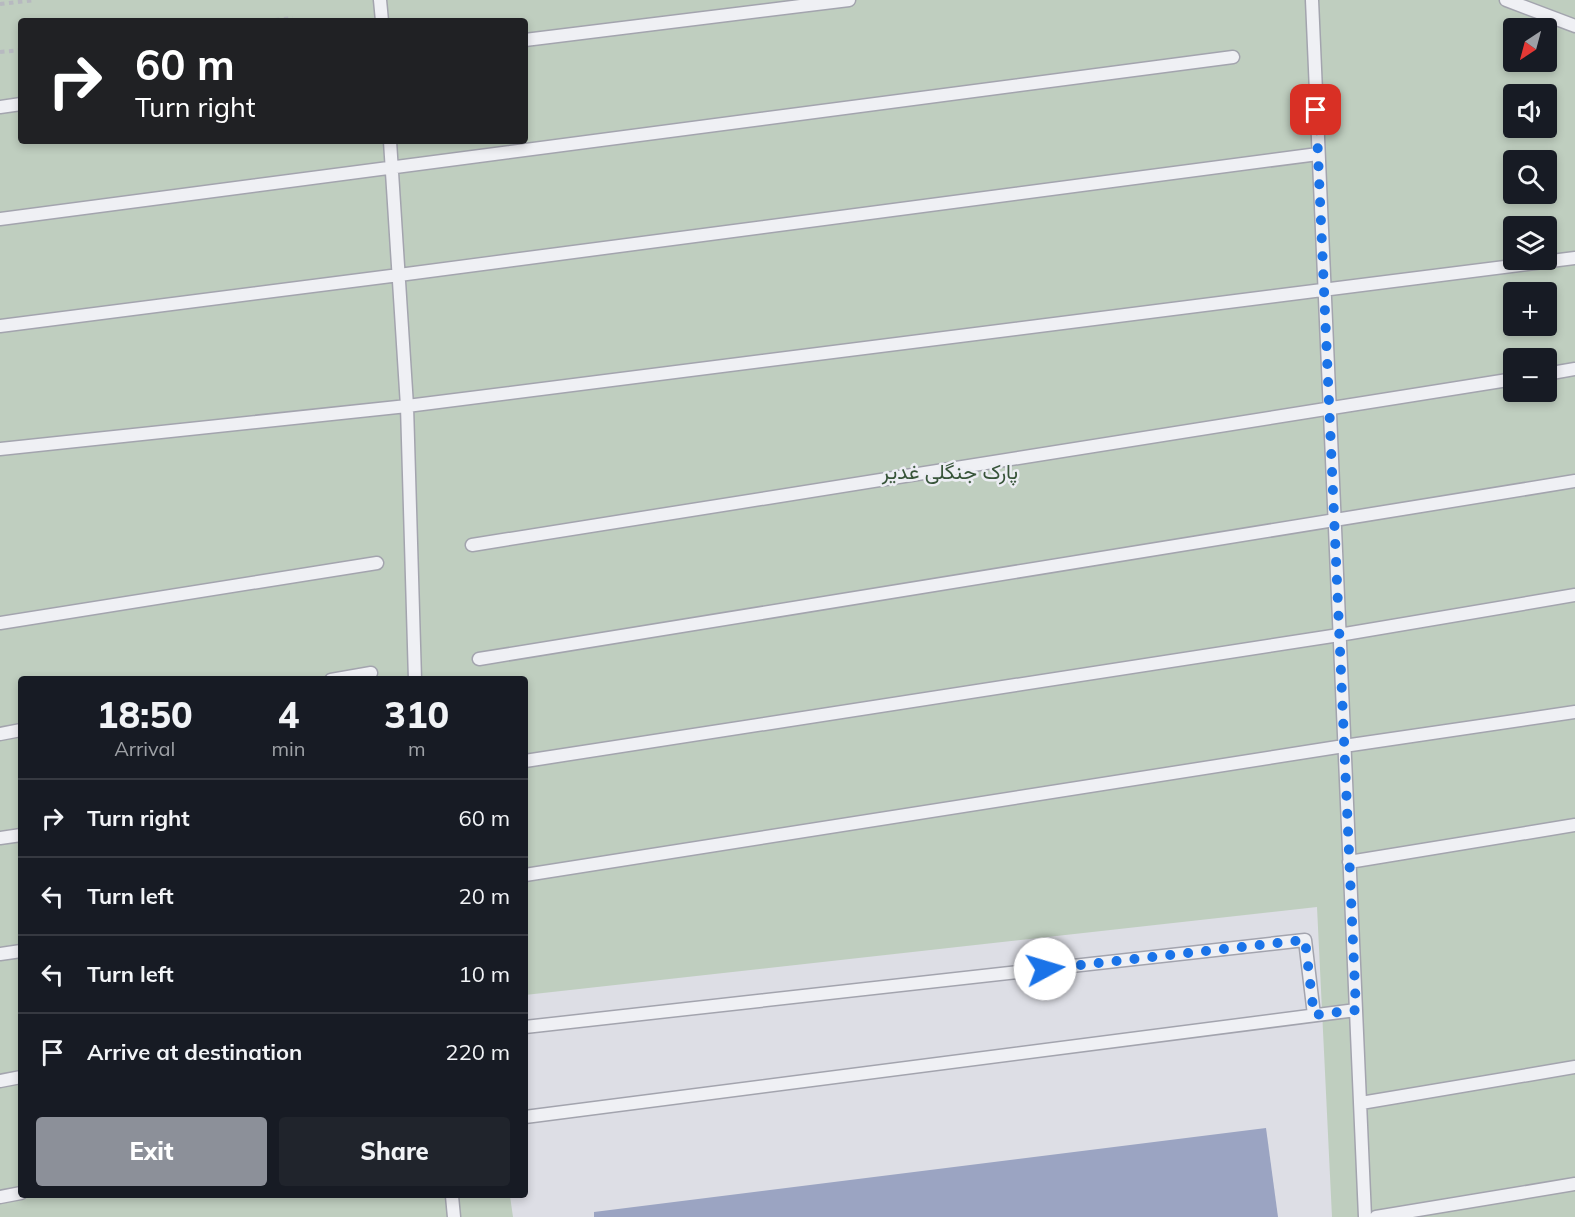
<!DOCTYPE html>
<meta charset="utf-8">
<style>
body{margin:0;font-family:Mulish,Vazirmatn,sans-serif;background:#20242c;color:#f1f3f6;height:100vh;display:flex;flex-direction:column;font-size:22px;white-space:nowrap}
*{box-sizing:border-box;margin:0}
p{font-size:20px;color:#9ea1a6}
.icon{flex:none;width:33px;height:33px;fill:none;stroke:currentColor;stroke-width:2;stroke-linecap:round;stroke-linejoin:round}
.map{position:relative;flex:1;overflow:hidden}
.panel{position:absolute;left:18px;top:676px;width:510px;height:522px;display:flex;flex-direction:column;background:#171b24;border-radius:6px;box-shadow:0 3px 9px #0003}
.panel>*{flex:none}
.top-card{position:absolute;left:18px;top:18px;width:510px;height:126px;border-radius:6px;box-shadow:0 3px 9px #0003;background:#202124;color:#fff;overflow:hidden}
.needle{width:39px;rotate:216deg}
.fabs{position:absolute;left:1503px;top:18px;display:grid;gap:12px}
.fabs a{display:grid;place-items:center;width:54px;height:54px;border-radius:6px;background:#171b24;box-shadow:0 3px 9px #0003;font-size:30px}
.pin{position:absolute;display:grid;place-items:center;width:51px;height:51px;color:#fff;margin:-26px;border-radius:12px;box-shadow:0 3px 9px #0006}
.me{position:absolute;width:66px;margin:-33px;rotate:84deg;stroke-linejoin:round;filter:drop-shadow(0 0 4px #0008)}
.turn{display:flex;align-items:center;gap:21px;height:126px;padding:0 18px;font-size:27px}
.turn .icon{width:78px;height:78px;stroke-width:2.5}
.turn b{display:block;font-size:42px;line-height:51px}
.eta{display:flex;justify-content:space-evenly;align-items:center;height:102px;text-align:center}
.eta b{font-size:36px;font-weight:800;line-height:42px}
.button{display:flex;gap:12px;margin-top:auto;padding:12px 18px}
.button a{flex:1;height:69px;border-radius:6px;background:#8c9099;color:#fff;font-size:24px;font-weight:800;line-height:69px;text-align:center}
.button a+a{background:#20242c;color:#f1f3f6}
ul{padding:0;list-style:none}
li{display:flex;align-items:center;gap:18px;height:78px;padding:0 18px;border-top:2px solid #363941}
li div{flex:1}
li b{display:block;font-size:22px}
li em{font-style:normal}
.map>svg:first-child{display:block}
.green{fill:#bfcebf;fill-rule:evenodd}
.water{fill:#9ba4c2}
.lines{fill:none;stroke-linecap:round;stroke-linejoin:round}
.lane-casing{stroke:#a3a4ae;stroke-width:15}
.path{stroke:#b7b9c0;stroke-width:4;stroke-dasharray:4.5 4.5;stroke-linecap:butt}
.lane{stroke:#eff0f4;stroke-width:12}
.route{stroke:#1a73e8;stroke-width:10;stroke-dasharray:0 18}
.labels{text-anchor:middle;stroke-width:5;stroke-linejoin:round;paint-order:stroke}
.park-label{font-size:21px;fill:#375439;stroke:#ecedf3}
</style>
<div class="map">
<svg width="1575" height="1217" viewBox="0 0 1575 1217">
<rect width="100%" height="100%" fill="#dddee5"/>
<!-- green -->
<path class="green" d="M0,0H1575V1217H1332L1317,907L525,995V680H21V1196H510L513,1217H0ZM21,21H525V141H21ZM1514,28H1546V62H1514ZM1514,94H1546V128H1514ZM1514,160H1546V194H1514ZM1514,226H1546V260H1514ZM1514,292H1546V326H1514ZM1514,358H1546V392H1514Z"/>
<!-- water -->
<path class="water" d="M1266,1128L1278,1217H594V1212Z"/>
<g class="lines">
<!-- lane casing -->
<g class="lane-casing">
<path id="lane" d="M380,0L382,21
M1312,0L1365,1217
M1506,0L1575,26
M525,40L849,0
M0,107L21,104
M390,141L407,406L415,680
M0,219L1233,57
M0,326L399,275L1318,154
M1546,374L1575,369
M0,449L407,406L1575,258
M472,545L1514,379
M0,623L377,563
M479,659L1575,481
M331,680L371,673
M0,734L21,730
M525,761L1339,635L1575,595
M0,838L21,835
M1349,862L1575,825
M525,875L1344,746L1575,712
M0,954L21,951
M525,1027L1305,940L1314,1015
M0,1081L21,1077
M1361,1103L1575,1067
M525,1117L1356,1010
M452,1196L454,1217
M0,1197L21,1193
M1376,1217L1575,1184"/>
</g>
<!-- path -->
<path class="path" d="M0,4L35,0
M266,21L293,18
M0,52L21,50"/>
<!-- lane -->
<use href="#lane" class="lane"/>
</g>
<g class="lines">
<!-- route -->
<path class="route" d="M1045,969L1305,940L1314,1015L1356,1010L1316,110"/>
</g>
<g class="labels">
<!-- park labels -->
<g class="park-label">
<text x="950" y="479">پارک جنگلی غدیر</text>
</g>
</g>
</svg>
<div class="fabs">
<a><svg class="needle" viewBox="-14 -14 28 28"><path d="M0-13l5 13h-10z" fill="#e53935"/><path d="M0 13l5-13h-10z" fill="#9ea1a6"/></svg></a>
<a><svg class="icon" aria-label="sound" viewBox="0 0 24 24"><path d="M4 9h4l5-4v14l-5-4H4zM17 9q2 3 0 6"/></svg></a>
<a><svg class="icon" aria-label="search" viewBox="0 0 24 24"><circle cx="10" cy="10" r="6"/><path d="M15 15l6 6"/></svg></a>
<a><svg class="icon" aria-label="layers" viewBox="0 0 24 24"><path d="M12 4l9 5-9 5-9-5zM3 14l9 5 9-5"/></svg></a>
<a>+</a>
<a>−</a>
</div>
<div class="pin" style="left:1316px;top:110px;background:#d93025"><svg class="icon" aria-label="arrive" viewBox="0 0 24 24"><path d="M6 21V4h12l-3 4 3 4H6"/></svg></div>
<svg class="me" style="left:1045px;top:969px" viewBox="-20 -20 40 40"><circle r="19" fill="#fff"/><path d="M0-13L10 11 0 6-10 11z" fill="#1a73e8"/></svg>
<div class="top-card">
<div class="turn"><svg class="icon" aria-label="right" viewBox="0 0 24 24"><path d="M7 20v-9h11M14 6l5 5-5 5"/></svg><div><b>60 m</b>Turn right</div></div>
</div>
<section class="panel">
<div class="eta">
<div><b>18:50</b><p>Arrival</p></div>
<div><b>4</b><p>min</p></div>
<div><b>310</b><p>m</p></div>
</div>
<ul>
<li><svg class="icon" aria-label="right" viewBox="0 0 24 24"><path d="M7 20v-9h11M14 6l5 5-5 5"/></svg><div><b>Turn right</b></div><em>60 m</em></li>
<li><svg class="icon" aria-label="left" viewBox="0 0 24 24"><path d="M17 20v-9H6M10 6l-5 5 5 5"/></svg><div><b>Turn left</b></div><em>20 m</em></li>
<li><svg class="icon" aria-label="left" viewBox="0 0 24 24"><path d="M17 20v-9H6M10 6l-5 5 5 5"/></svg><div><b>Turn left</b></div><em>10 m</em></li>
<li><svg class="icon" aria-label="arrive" viewBox="0 0 24 24"><path d="M6 21V4h12l-3 4 3 4H6"/></svg><div><b>Arrive at destination</b></div><em>220 m</em></li>
</ul>
<div class="button"><a>Exit</a><a>Share</a></div>
</section>
</div>
